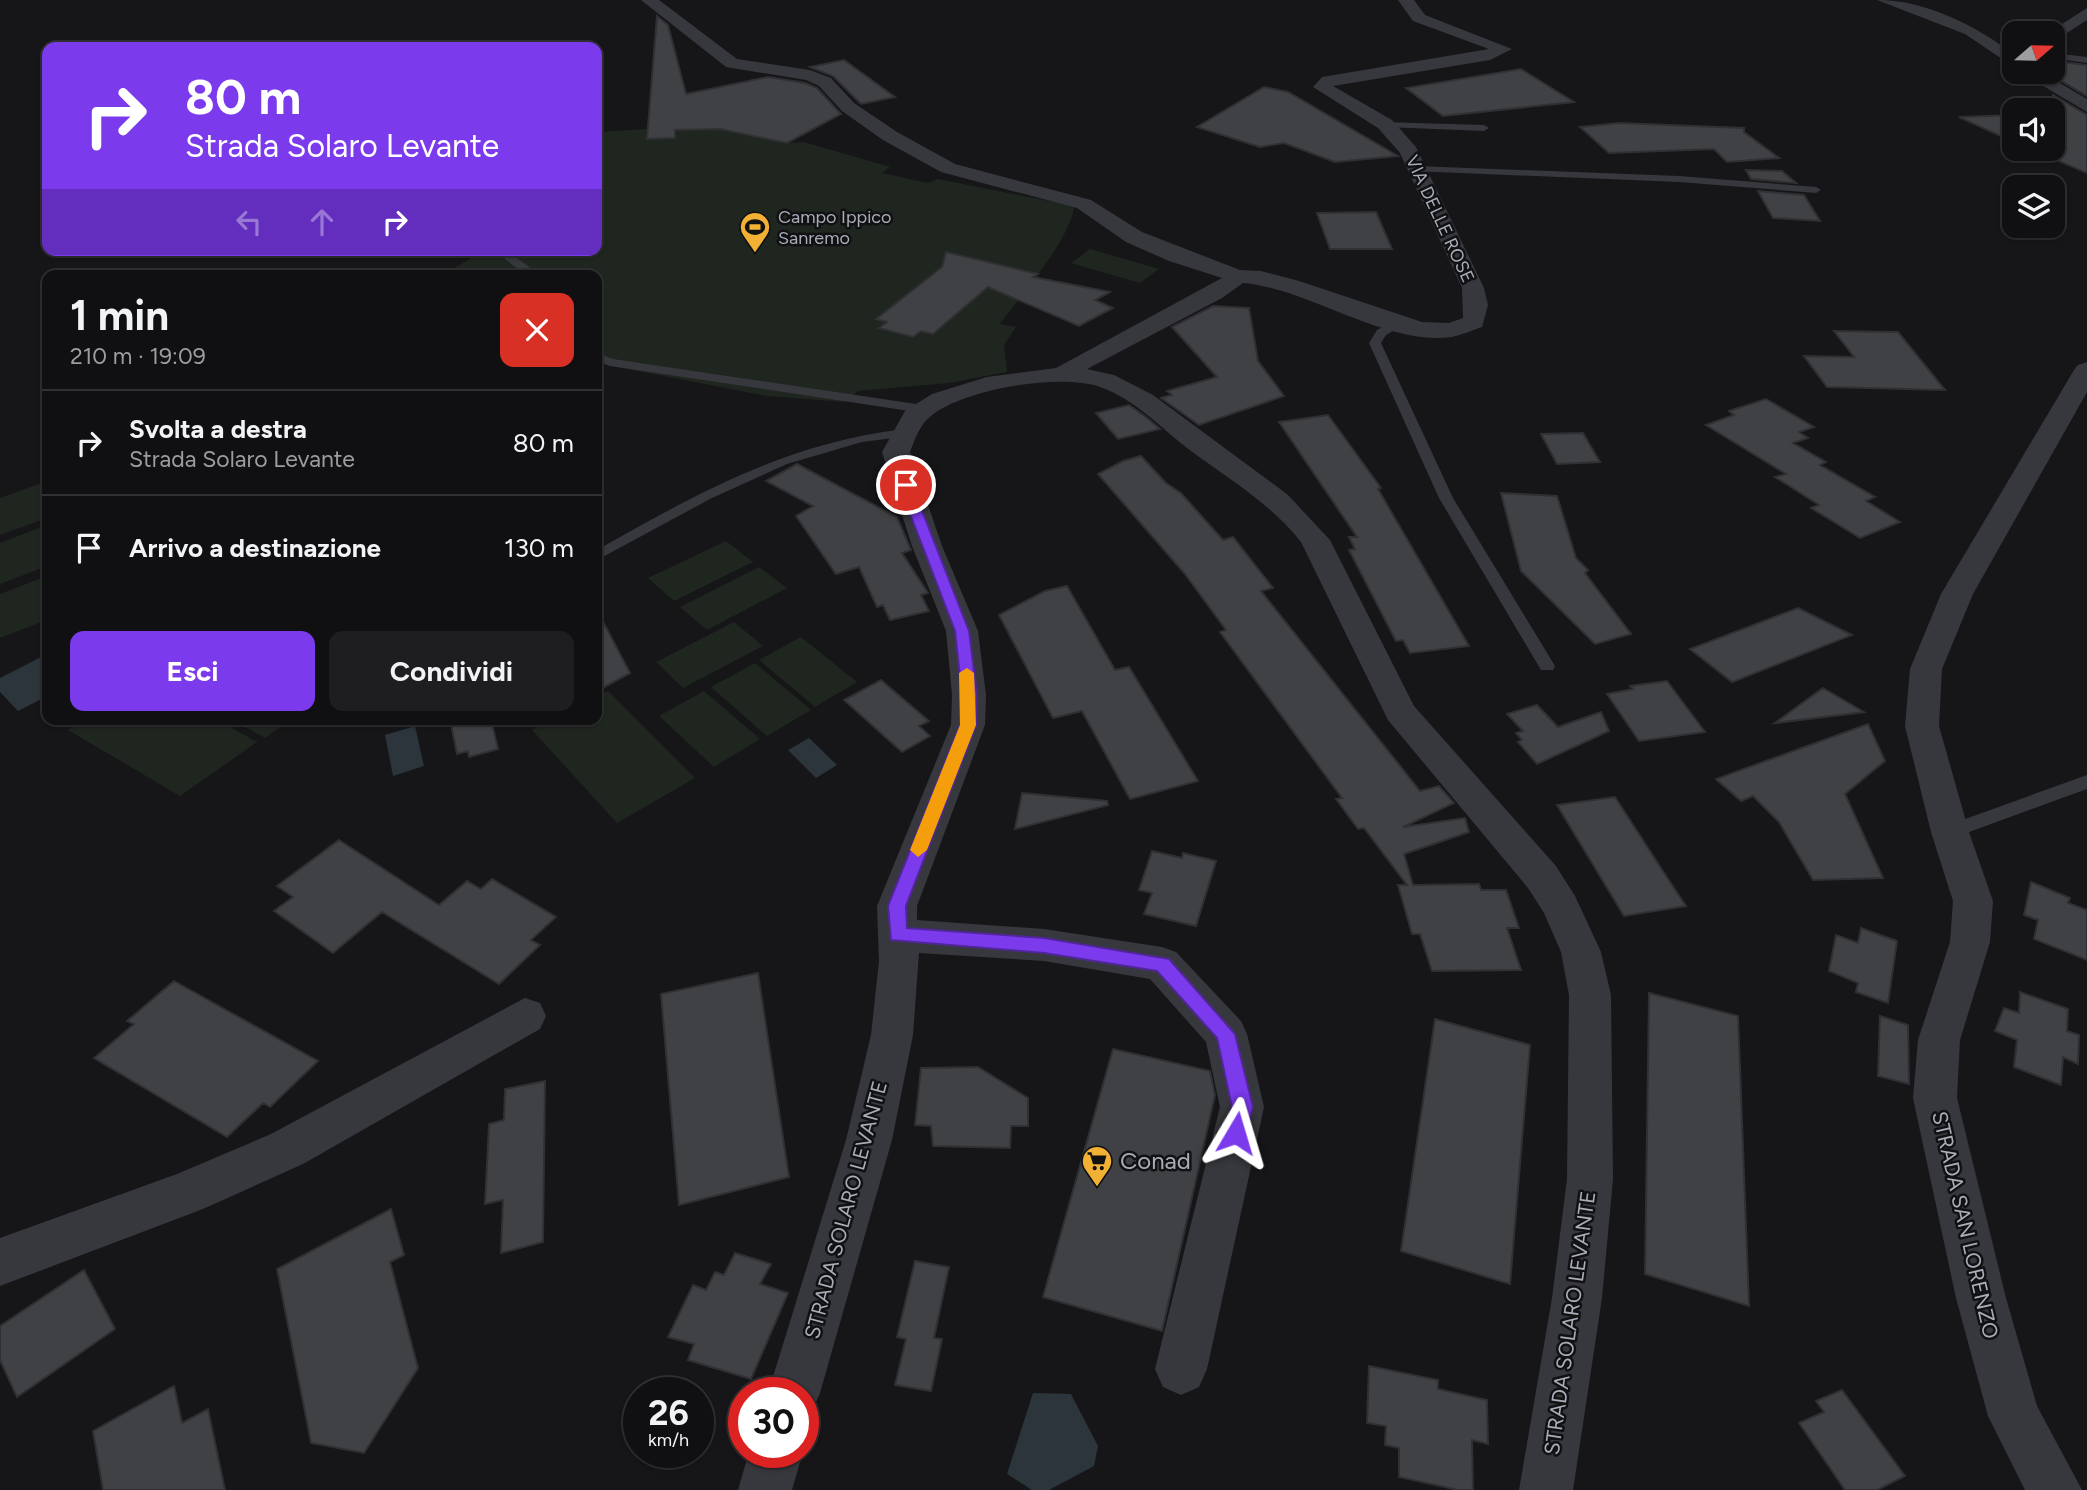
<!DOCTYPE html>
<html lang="it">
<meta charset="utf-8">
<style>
body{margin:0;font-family:Figtree,sans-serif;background:#1e1e20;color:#f1f3f6;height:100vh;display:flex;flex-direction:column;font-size:26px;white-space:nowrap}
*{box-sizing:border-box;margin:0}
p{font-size:23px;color:#9c9d9f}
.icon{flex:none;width:38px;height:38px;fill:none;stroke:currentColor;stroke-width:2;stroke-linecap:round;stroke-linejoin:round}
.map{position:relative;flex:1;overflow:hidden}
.drawer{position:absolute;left:42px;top:270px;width:560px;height:455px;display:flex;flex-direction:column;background:#101012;border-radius:14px;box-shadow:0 2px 5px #0004,0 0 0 2px #303032}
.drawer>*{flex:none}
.top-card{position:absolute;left:42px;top:42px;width:560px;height:214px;border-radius:14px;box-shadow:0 2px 5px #0004,0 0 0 2px #303032;background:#7c3aed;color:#fff;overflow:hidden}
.needle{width:46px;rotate:70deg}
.fabs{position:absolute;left:2002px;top:21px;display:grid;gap:14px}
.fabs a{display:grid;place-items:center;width:63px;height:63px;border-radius:14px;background:#101012;box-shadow:0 2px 5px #0004,0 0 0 2px #303032;font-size:35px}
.speed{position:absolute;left:623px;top:1377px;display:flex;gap:14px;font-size:35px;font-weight:700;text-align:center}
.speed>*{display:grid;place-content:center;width:91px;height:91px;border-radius:50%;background:#101012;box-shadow:0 2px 5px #0004,0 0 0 2px #303032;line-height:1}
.speed small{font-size:18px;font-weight:400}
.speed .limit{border:10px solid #d22;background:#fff;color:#111}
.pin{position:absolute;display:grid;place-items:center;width:60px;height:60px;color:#fff;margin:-30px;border:4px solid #fff;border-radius:50%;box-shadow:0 2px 7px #0007}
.me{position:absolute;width:77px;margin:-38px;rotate:7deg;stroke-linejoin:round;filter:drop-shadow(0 0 5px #0008)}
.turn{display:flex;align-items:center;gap:24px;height:147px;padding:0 28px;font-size:32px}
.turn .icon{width:91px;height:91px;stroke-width:2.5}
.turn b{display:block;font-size:49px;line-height:60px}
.lanes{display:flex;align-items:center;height:66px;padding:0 28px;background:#0003;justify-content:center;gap:35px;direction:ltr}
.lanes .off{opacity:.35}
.round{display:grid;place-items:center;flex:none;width:74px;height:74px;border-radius:14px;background:#1e1e20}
.head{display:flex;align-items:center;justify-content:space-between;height:119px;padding:0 28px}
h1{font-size:42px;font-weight:700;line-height:52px}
.action{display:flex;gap:14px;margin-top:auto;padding:14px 28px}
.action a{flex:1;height:80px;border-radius:14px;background:#7c3aed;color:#fff;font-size:28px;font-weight:700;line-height:80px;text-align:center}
.action a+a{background:#1e1e20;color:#f1f3f6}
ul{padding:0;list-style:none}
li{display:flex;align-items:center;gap:21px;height:105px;padding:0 28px;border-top:2px solid #303032}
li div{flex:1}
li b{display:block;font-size:26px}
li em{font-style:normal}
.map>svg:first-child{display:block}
.green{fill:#1e261f}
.water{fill:#2c353c}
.building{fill:#404145;stroke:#303034;stroke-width:2}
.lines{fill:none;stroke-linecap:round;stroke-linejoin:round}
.service{fill:#37383d;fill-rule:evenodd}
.minor{fill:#37383d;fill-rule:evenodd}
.route{fill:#7c3aed;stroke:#51269a;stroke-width:2}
.slow{fill:#f59e0b}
.labels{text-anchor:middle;stroke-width:5;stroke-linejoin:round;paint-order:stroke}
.far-poi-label{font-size:18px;fill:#a8adb8;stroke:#111113;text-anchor:start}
.far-street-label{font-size:18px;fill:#a8adb8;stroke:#111113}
.street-label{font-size:21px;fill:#a8adb8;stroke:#111113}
.near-poi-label{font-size:24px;fill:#a8adb8;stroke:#111113;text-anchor:start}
</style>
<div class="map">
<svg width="2087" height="1490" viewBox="0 0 2087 1490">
<rect width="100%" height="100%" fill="#161618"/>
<!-- green -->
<path class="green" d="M832,118L789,143L804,142L890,167L882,173L928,183L938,179L1074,206C1072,238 1020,296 1000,324L1016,327L1004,345L1007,372L949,383L858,391L845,402L767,396L597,363V275H441L472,258L445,250H597V132Z
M1090,249L1159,269L1140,283L1071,263Z
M47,481V518L0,535V498Z
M47,525V566L0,584V543Z
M726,541L753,562L674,601L648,578Z
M759,567L787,588L707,630L680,607Z
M47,576V620L0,638V594Z
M734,622L763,646L683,688L656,662Z
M801,637L857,682L815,707L759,660Z
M755,663L811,710L767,736L711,687Z
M608,691L695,778L617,823L532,730L553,719H597V697Z
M704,691L760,739L714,767L659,716Z
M85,719H216L257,742L180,796L68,730Z
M231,719H291L265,738Z"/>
<!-- water -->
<path class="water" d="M47,654V696L18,711L0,692V678Z
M415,726L424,766L393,776L385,735Z
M809,738L837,765L816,778L788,750Z
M1033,1393L1071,1394L1098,1446L1094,1466L1049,1490H1032L1007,1474Z"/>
<!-- building -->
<path class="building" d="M657,16L668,25L686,94L768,77L805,83L817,88L841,114L787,143L720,129L675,130V138L647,139Z
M844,60L895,97L861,104L833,76L810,67Z
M2053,61L2087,65V96L2053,76Z
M1521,69L1574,102L1443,116L1406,88Z
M1264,87L1288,92L1398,156L1335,162L1284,143L1260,147L1197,127Z
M2053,95L2087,115V173L2031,149H2053Z
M2014,115V142L1959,117Z
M1619,123L1744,128V132L1779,158L1727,162L1714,149L1609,153L1580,127Z
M1746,170L1782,171L1796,183L1751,179Z
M1758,191L1804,195L1820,221L1773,218Z
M1376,212L1392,249H1330L1317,213Z
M946,252L1038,274L1033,277L1110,292L1095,300L1113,308L1079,326L988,287L933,334L921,331L913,337L879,328L887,322L876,319L942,267Z
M1213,306L1249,308L1258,361L1284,396L1199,425L1161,398L1172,395L1167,391L1217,377L1172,327Z
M1834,331L1898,332L1945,390L1827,387L1804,356L1854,357Z
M1766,399L1814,427L1799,432L1808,438L1793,443L1826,462L1820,465L1875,497L1866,501L1900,522L1860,538L1811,508L1819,505L1775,477L1786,474L1706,425L1734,415L1729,411Z
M1129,405L1146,417L1160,429L1118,439L1096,413Z
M1328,415L1381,488L1378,489L1469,646L1410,653L1403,640L1396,641L1349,550L1355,549L1349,537H1357L1279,422Z
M1583,433L1600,462L1557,464L1541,434Z
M1141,456L1166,483L1181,493L1223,540L1233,537L1273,588L1261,591L1420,791L1439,786L1454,803L1403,827L1465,818L1469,832L1404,854L1413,885L1479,884L1481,890H1506L1519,928H1507L1521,970L1432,971L1420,934H1412L1398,885H1407L1364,828L1358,829L1336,799L1342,798L1220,632L1226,630L1185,574L1098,474L1123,461Z
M797,464L897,517L911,550L902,553L928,593L921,595L929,611L890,620L883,605L877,607L859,567L836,574L796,516L813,506L766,481Z
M1501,493L1557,496L1576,558L1588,570L1585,573L1631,634L1595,644L1521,571Z
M1067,586L1115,670L1129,667L1198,781L1130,799L1082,711L1053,718L999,615L1045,591Z
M1798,608L1852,635L1732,682L1690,649Z
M597,610L630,673L597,691Z
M881,680L929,721L919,726L930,736L902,752L844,700Z
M1667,681L1705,732L1639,741L1607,694L1633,689L1630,686Z
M1823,688L1864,712L1775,723Z
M1537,705L1558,727L1601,712L1609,731L1537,764L1518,742L1522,740L1516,733L1523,731L1507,714Z
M450,719H491L498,749L469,757L468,751L457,754Z
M1868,724L1885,761L1845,794L1883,878L1813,880L1779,822L1753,796L1741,801L1716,779Z
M1022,793L1107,801L1108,805L1015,829Z
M1615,797L1672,885L1686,906L1624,916L1557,805Z
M339,840L439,905L467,881L481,889L492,879L556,917L531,940L540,945L499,984L382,912L333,953L274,911L293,897L277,886Z
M1152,851L1182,858L1183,853L1216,861L1196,926L1144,914L1152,893L1139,890Z
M2031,882L2070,898L2068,903L2087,910V960L2034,939L2038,920L2024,915Z
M1861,928L1897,941L1888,1003L1856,992L1858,983L1829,971L1836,935L1858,943Z
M758,973L789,1177L679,1205L661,994Z
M174,981L318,1061L270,1107L263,1103L227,1137L94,1058L134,1024L127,1021Z
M2020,992L2068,1009L2067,1031L2079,1035L2078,1064L2063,1057L2061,1085L2014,1067L2017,1040L1995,1031L2004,1008L2019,1013Z
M1649,993L1738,1016L1749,1306L1645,1274Z
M1880,1016L1908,1025L1909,1084L1878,1076Z
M1435,1019L1530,1045L1510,1284L1401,1251Z
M1113,1049L1210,1071L1215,1095L1162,1331L1043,1297Z
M978,1067L1028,1098V1126H1011L1010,1148L933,1146L931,1126L915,1125L921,1068Z
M545,1081L543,1242L501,1253L503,1200L485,1204L489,1124L504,1120L505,1089Z
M391,1209L404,1255L390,1262L418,1368L364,1453L311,1443L277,1269Z
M735,1253L771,1264L760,1284L788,1293L751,1379L688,1360L694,1344L668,1337L693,1285L706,1290L715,1272L724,1275Z
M915,1261L949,1267L934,1338L942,1339L931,1391L895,1385L906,1339L897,1337Z
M84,1270L115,1329L17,1397L0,1360V1326Z
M1369,1366L1438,1380V1389L1487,1400L1488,1444L1472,1440L1473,1490H1458L1399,1477V1448L1385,1445L1386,1426L1367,1423Z
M174,1386L182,1423L208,1409L225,1490H103L93,1431Z
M1842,1390L1905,1476L1877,1490H1845L1799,1423L1824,1412L1816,1401Z"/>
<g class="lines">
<!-- service -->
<path class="service" d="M2053,53L2087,57V63L2053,58Z
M1382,122L1484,125L1489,128L1484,131L1385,127L1382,126Z
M1417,166L1679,176L1816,187L1821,190L1816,193L1679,182L1413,171L1412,169Z
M505,255H513L536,272L533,275H519L522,272L505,259Z
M1399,318L1405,322L1403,325L1386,335L1381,343L1453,498L1555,666L1553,670H1541L1439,498L1369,343L1377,330Z
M597,353L613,359L923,405L930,409L923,413L610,366L597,361Z
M904,429L909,430V436L862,442L787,464L712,498L597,560V550C700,492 784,444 904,429Z
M2087,775V789L1950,839L1943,837L1941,832L1943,827Z"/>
<!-- minor -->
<path class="minor" d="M641,0H659L737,59L810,70L831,78L854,103L897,132L955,164L1091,200L1142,232L1240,270L1261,271L1299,281L1422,322L1449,323L1463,318L1462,288L1400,153L1378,128L1313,87L1322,77L1328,76L1489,49L1413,21L1398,0H1414L1425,15L1512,49L1490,60L1333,86L1392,120L1416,147L1484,288L1488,305L1482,327C1473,330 1462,335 1452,337C1385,346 1311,289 1243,283L1222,298L1087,369L1114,375L1153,395L1287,494L1330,540L1414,706L1556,866L1575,896L1601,952L1611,995L1613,1179L1602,1298L1573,1490H1519L1552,1298L1567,1179L1569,995L1561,952L1544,913L1528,888L1388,720L1301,542C1271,504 1229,479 1191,451C1162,429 1135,399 1100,387C1060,373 964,389 931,416C920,424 915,439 910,452L942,546L978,631L986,695L985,725L917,906V920L1044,929L1162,947L1176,952L1241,1021L1247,1034L1264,1107L1207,1369L1199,1387L1181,1395L1163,1387L1155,1369L1220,1107L1206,1042L1150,979L1044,961L919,953L913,1035L892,1140L820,1393L812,1411L803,1415V1393H768L846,1140L871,1035L879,961L877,906L951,725L952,695L946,631L912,546L882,452L905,411L932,394L987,377L1056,368L1222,278L1169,261L1126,242L1077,208L941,172L883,140L842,111L819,86L806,80L726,67Z
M1877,0C1927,0 1975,26 2014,54V67L1965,34Z
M2087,8V20L2053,42V33H2048Z
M2020,72H2041L2087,99V112Z
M2087,362V392L1973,594L1942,669L1939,726L1969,832L1993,901L1990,942L1960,1040L1957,1098L2006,1298L2037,1406L2082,1490H2025L1988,1416L1956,1298L1913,1098L1918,1040L1950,942L1953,901L1931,832L1905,726L1910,669L1941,594L2074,370L2078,365Z
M525,998L540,1003L546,1016L540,1029L303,1164L203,1209L0,1286V1238L177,1174L271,1134Z
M749,1452H803L792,1490H738Z"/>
</g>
<!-- route -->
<path class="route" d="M906,482L912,485L969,631L977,695L976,725L906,906L907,928L1044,938L1169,959L1235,1034L1253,1107L1244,1140L1236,1143L1229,1140L1226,1133L1232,1107L1217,1038L1157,971L1044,953L891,940L888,906L960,725L962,695L955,631L899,485Z"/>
<!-- slow -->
<path class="slow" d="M967,668L974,673L976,725L927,850L918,857L910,850L960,725L959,673Z"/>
<!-- icons -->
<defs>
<g id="stadium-pin" transform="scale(1.575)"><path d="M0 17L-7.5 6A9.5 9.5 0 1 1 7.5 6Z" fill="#f2b134" stroke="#111113"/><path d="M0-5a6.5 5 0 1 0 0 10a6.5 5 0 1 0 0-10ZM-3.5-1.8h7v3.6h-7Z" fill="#111"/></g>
<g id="supermarket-pin" transform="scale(1.575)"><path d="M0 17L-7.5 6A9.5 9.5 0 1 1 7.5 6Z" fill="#f2b134" stroke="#111113"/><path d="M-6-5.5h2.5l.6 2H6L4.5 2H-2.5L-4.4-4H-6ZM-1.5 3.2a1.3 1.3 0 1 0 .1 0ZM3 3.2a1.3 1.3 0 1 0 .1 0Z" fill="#111"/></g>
</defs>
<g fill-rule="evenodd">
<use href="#stadium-pin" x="755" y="227"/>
<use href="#supermarket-pin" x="1097" y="1161"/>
</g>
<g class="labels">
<!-- far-poi labels -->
<g class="far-poi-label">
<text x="778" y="223">Campo Ippico<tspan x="778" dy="21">Sanremo</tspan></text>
</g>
<!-- far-street labels -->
<g class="far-street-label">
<text transform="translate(1440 219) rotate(65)" y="6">VIA DELLE ROSE</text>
</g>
<!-- street labels -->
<g class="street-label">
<text transform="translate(846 1210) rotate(-75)" y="7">STRADA SOLARO LEVANTE</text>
<text transform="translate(1965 1225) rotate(77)" y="7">STRADA SAN LORENZO</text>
<text transform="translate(1570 1323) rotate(-82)" y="7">STRADA SOLARO LEVANTE</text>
</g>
<!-- near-poi labels -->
<g class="near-poi-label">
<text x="1120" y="1169">Conad</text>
</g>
</g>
</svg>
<div class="fabs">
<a><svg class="needle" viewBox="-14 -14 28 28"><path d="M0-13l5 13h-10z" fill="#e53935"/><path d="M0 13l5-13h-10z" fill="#9c9d9f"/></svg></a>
<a><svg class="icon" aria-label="sound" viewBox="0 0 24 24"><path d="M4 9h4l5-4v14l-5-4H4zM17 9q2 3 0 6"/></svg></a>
<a><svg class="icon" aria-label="layers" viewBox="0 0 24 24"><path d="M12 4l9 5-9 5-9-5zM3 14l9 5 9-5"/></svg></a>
</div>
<div class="speed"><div>26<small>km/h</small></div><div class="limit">30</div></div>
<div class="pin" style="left:906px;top:485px;background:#d93025"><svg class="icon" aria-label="arrive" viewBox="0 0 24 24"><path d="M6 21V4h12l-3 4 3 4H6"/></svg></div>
<svg class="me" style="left:1236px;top:1133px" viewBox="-20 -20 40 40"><path d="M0-17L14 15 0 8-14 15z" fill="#7c3aed" stroke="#fff" stroke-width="4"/></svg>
<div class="top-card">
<div class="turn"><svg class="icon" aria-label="right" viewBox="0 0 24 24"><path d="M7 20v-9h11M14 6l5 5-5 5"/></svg><div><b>80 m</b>Strada Solaro Levante</div></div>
<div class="lanes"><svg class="icon off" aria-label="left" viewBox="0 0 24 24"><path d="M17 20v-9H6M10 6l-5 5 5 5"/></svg><svg class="icon off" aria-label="ahead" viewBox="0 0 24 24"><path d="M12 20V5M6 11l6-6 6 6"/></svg><svg class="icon" aria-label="right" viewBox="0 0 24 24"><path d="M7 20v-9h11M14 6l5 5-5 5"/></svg></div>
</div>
<section class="drawer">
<div class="head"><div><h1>1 min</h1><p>210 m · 19:09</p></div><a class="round" style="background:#d93025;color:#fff"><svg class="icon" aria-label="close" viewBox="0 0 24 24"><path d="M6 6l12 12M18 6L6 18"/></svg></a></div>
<ul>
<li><svg class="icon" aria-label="right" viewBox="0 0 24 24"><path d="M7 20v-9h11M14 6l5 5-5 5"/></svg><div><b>Svolta a destra</b><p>Strada Solaro Levante</p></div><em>80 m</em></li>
<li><svg class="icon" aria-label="arrive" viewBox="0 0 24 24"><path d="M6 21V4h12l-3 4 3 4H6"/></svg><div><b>Arrivo a destinazione</b></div><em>130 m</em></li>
</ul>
<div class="action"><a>Esci</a><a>Condividi</a></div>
</section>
</div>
